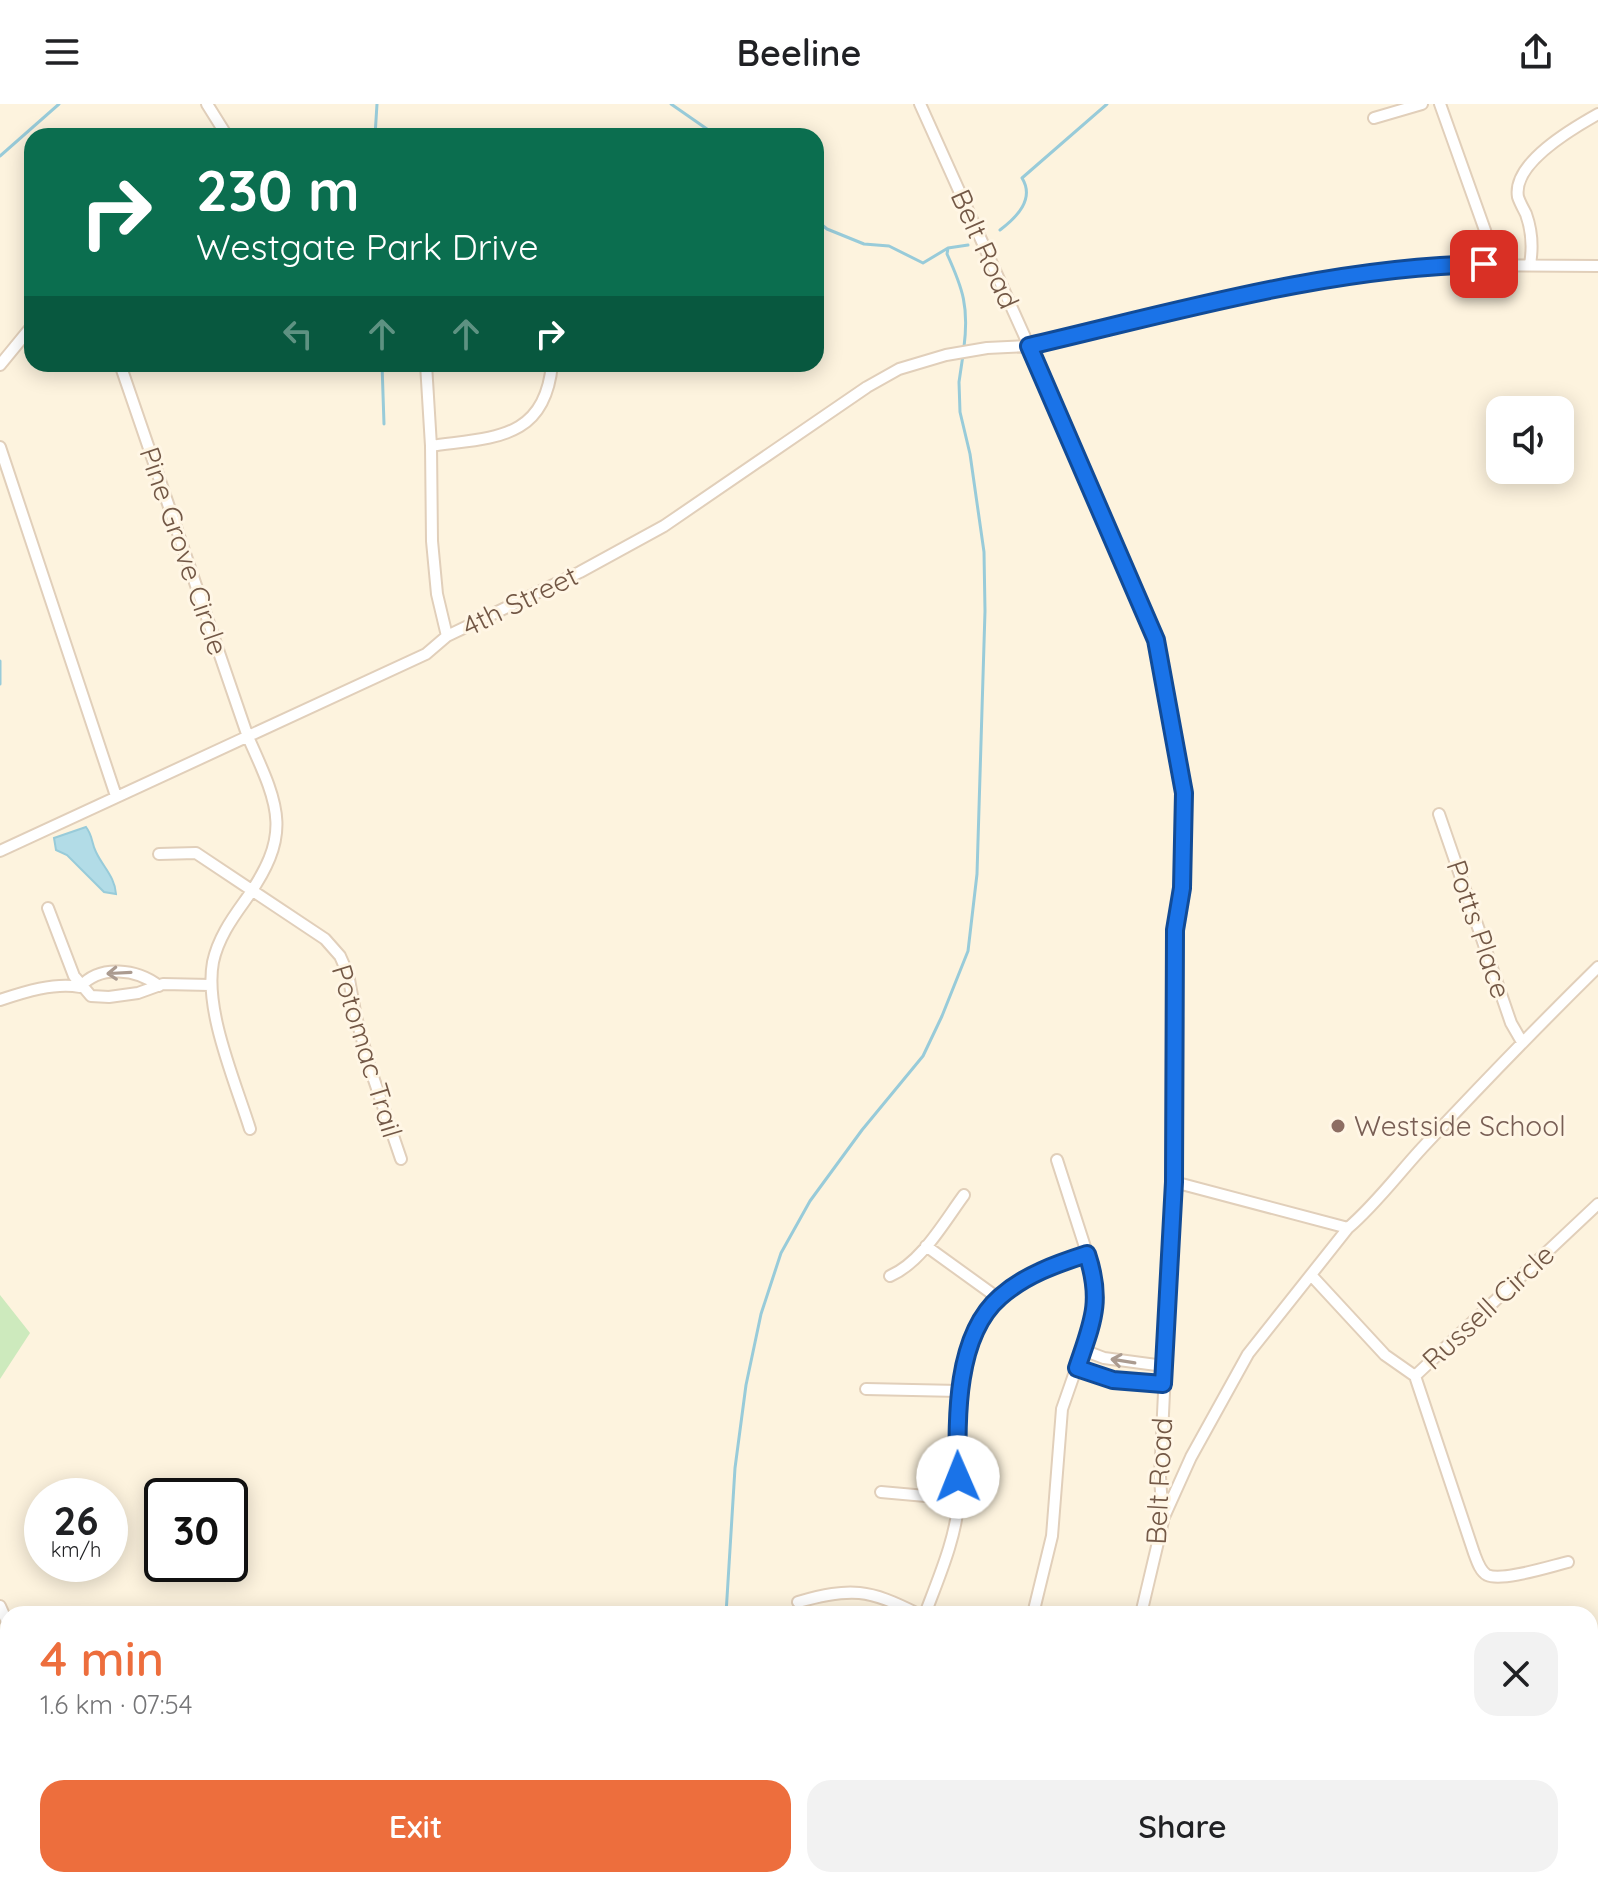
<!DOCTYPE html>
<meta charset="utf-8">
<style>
body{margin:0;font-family:Quicksand,sans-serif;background:#f2f2f2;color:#202124;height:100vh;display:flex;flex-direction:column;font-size:30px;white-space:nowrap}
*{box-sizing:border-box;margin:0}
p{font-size:26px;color:#757577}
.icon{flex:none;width:44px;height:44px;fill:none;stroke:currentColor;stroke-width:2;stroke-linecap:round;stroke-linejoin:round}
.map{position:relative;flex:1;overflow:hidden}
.drawer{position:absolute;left:0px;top:1502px;width:1598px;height:282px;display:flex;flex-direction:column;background:#fff;border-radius:24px 24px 0 0;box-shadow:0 4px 20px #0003}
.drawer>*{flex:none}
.top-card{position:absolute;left:24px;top:24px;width:800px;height:244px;border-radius:24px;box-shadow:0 4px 20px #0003;background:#0b6e4f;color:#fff;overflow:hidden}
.tools{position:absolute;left:1486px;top:292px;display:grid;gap:16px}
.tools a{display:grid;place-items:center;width:88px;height:88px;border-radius:16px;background:#fff;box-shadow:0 4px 20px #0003;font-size:40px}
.speed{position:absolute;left:24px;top:1374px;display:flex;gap:16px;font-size:40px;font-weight:700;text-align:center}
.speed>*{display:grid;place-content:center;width:104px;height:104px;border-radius:50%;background:#fff;box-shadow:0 4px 20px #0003;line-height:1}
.speed small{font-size:20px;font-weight:400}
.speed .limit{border:4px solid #111;border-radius:12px;background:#fff;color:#111}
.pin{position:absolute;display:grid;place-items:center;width:68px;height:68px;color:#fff;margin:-34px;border-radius:16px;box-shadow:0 4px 12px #0006}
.me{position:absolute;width:88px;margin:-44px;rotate:359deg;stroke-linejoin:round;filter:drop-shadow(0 0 6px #0008)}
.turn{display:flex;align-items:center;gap:28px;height:168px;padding:0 40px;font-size:36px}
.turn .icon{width:104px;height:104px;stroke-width:2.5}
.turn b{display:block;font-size:56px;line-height:68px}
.lanes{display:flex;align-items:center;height:76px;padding:0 40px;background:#0003;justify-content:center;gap:40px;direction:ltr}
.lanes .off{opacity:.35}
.round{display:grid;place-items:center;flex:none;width:84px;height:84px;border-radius:24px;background:#f2f2f2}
.head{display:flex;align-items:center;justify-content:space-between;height:136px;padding:0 40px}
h1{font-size:48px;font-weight:600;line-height:60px;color:#ed6e3d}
.cta{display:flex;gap:16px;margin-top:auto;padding:16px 40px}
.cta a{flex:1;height:92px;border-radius:24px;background:#ed6e3d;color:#fff;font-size:32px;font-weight:600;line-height:92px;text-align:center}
.cta a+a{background:#f2f2f2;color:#202124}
header{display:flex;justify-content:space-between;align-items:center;height:104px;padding:0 40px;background:#fff;font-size:36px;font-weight:600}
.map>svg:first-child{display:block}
.green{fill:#cdeabd}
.water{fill:#b2dce7;stroke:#98cbd9;stroke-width:2}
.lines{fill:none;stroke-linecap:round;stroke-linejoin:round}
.stream{stroke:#98cbd9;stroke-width:3}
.minor-casing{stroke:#e1cfba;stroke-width:14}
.minor{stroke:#fff;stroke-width:10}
.oneway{stroke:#ab9b90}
.route-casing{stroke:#114b97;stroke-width:20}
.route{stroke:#1a73e8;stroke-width:14}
.education-dot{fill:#8d6e63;stroke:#fff6e5;stroke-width:3}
.labels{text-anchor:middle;stroke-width:6;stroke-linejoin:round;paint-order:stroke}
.street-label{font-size:28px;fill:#735846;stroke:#fff6e5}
.education-label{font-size:28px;fill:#785e54;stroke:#fff6e5;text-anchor:start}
</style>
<header><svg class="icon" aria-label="menu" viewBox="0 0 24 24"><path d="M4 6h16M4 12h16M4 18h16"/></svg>Beeline<svg class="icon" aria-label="share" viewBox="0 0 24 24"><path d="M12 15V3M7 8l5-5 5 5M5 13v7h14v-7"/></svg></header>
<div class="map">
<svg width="1598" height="1783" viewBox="0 0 1598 1783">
<rect width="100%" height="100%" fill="#fdf3de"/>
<!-- green -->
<path class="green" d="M0,1191L30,1229L0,1275Z"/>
<!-- water -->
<path class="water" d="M86,723C93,732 91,738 96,748C103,763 115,773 116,790L104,788L67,751L56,746L54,734Z"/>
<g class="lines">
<!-- stream -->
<path class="stream" d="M671,0L717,32
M375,32L377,0
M0,52L59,0
M816,116L827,125L864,140L889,142L923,159L948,144L968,141
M1000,126C1017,113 1035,95 1022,74L1107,0
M948,144L947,150C963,185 969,203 964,243
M382,260L384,320
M0,557V580
M726,1510L735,1364L746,1281L761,1210L781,1149L810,1097L862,1026L923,952L942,912L968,847L977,770L985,507L984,448L970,350L960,308L959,278L963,251
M1590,1593L1598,1577
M701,1776V1783
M1528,1783L1530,1776"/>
<!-- minor casing -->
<g class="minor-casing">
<path id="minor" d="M207,0L227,32
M920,0L1029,242L1156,536L1166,582L1184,689L1182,784L1175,826L1174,1078L1160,1373L1163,1417L1141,1510
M1440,0L1497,160
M1374,14L1422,0
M1530,160C1533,143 1532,127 1526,110C1523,104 1520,99 1518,93C1512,59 1573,24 1598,10
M120,260L248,633C280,704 293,730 244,798C231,816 218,835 213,858C204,906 235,977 250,1025
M426,260L431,342L432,437L437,490L447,532
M0,261L32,222
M431,342C492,333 545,337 552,260
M0,343L116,692
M1439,710L1511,919L1522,938
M0,747L426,550L447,532L580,468L664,422L867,283L899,265L946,251L987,244L1029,242L1198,201L1333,175L1430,161L1598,162
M159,750L196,749L325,835L340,852L348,870L356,913L370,964L401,1055
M48,804L74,872L91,892L109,893L138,889L163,880L210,881
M80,883C100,860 137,865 159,882
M0,896C24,888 55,878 80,883
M1174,1078L1348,1124
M926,1142L998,1194
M1311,1171L1385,1251L1415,1272
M890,1172C922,1158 944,1118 964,1091
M1083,1246L1104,1254L1164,1262
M1077,1264L1113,1276L1163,1280
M1415,1272L1474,1449C1477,1457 1480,1467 1487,1471C1502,1478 1551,1462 1568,1458
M1415,1272L1598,1100
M866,1285L959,1287
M881,1388L959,1395
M1164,1413L1191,1353L1248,1250L1348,1124C1376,1100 1398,1070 1423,1043C1480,982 1538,922 1598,863
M798,1498C851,1483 869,1485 918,1510
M0,1502L8,1520
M925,1510C939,1473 957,1432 959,1392C960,1358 955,1322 959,1288C969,1204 1013,1174 1087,1150
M1033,1510L1052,1432L1062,1305L1093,1216L1096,1193L1095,1174L1057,1056
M0,1679L8,1676
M30,1776L31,1783
M1008,1776L1016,1783
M1141,1776L1143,1783
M984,1783L989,1776"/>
</g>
<!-- minor -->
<use href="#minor" class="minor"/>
</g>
<!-- one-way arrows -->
<defs><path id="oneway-shaft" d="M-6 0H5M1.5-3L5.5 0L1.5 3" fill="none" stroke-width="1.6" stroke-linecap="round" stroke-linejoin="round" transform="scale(2)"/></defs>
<g class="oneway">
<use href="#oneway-shaft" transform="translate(119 869) rotate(177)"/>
<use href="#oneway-shaft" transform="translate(1123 1257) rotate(-171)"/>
</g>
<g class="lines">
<!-- route casing -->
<g class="route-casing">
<path id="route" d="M958,1373C957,1318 954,1233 1000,1193C1025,1171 1056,1160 1087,1150C1103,1198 1092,1219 1077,1264L1113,1276L1163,1280L1174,1078L1175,826L1182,784L1184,689L1156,536L1029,242C1179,207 1329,163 1484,160"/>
</g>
<!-- route -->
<use href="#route" class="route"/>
</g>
<!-- markers -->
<circle class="education-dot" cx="1338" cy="1022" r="8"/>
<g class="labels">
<!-- street labels -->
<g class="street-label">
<text transform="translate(985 145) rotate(66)" y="10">Belt Road</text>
<text transform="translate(184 447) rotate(71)" y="10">Pine Grove Circle</text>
<text transform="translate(520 497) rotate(-26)" y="10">4th Street</text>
<text transform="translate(1479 825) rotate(71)" y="10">Potts Place</text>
<text transform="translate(367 947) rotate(73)" y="10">Potomac Trail</text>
<text transform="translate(1488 1203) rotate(-43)" y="10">Russell Circle</text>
<text transform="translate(1159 1377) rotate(-87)" y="10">Belt Road</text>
</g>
<!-- education labels -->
<g class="education-label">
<text x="1354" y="1032">Westside School</text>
</g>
</g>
</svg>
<div class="tools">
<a><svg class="icon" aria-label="sound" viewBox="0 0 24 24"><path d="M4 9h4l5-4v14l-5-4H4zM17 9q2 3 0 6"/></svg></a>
</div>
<div class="speed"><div>26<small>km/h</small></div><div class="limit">30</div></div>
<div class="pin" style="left:1484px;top:160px;background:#d93025"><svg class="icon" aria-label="arrive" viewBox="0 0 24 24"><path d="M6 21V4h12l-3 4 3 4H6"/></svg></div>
<svg class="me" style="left:958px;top:1373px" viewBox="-20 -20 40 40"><circle r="19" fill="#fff"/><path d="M0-13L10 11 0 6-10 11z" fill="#1a73e8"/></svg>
<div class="top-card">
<div class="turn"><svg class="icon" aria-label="right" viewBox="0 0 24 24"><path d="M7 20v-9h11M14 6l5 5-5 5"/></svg><div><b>230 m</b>Westgate Park Drive</div></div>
<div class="lanes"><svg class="icon off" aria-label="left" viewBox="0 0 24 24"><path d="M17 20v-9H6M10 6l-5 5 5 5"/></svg><svg class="icon off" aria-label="ahead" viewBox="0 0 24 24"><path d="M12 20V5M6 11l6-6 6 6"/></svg><svg class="icon off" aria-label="ahead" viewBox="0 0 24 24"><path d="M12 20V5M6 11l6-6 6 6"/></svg><svg class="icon" aria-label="right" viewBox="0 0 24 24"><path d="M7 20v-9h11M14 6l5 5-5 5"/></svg></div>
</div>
<section class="drawer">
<div class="head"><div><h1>4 min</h1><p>1.6 km · 07:54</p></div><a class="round"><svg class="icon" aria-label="close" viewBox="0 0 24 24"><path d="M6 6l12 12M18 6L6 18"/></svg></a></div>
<div class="cta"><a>Exit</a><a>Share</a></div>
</section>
</div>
